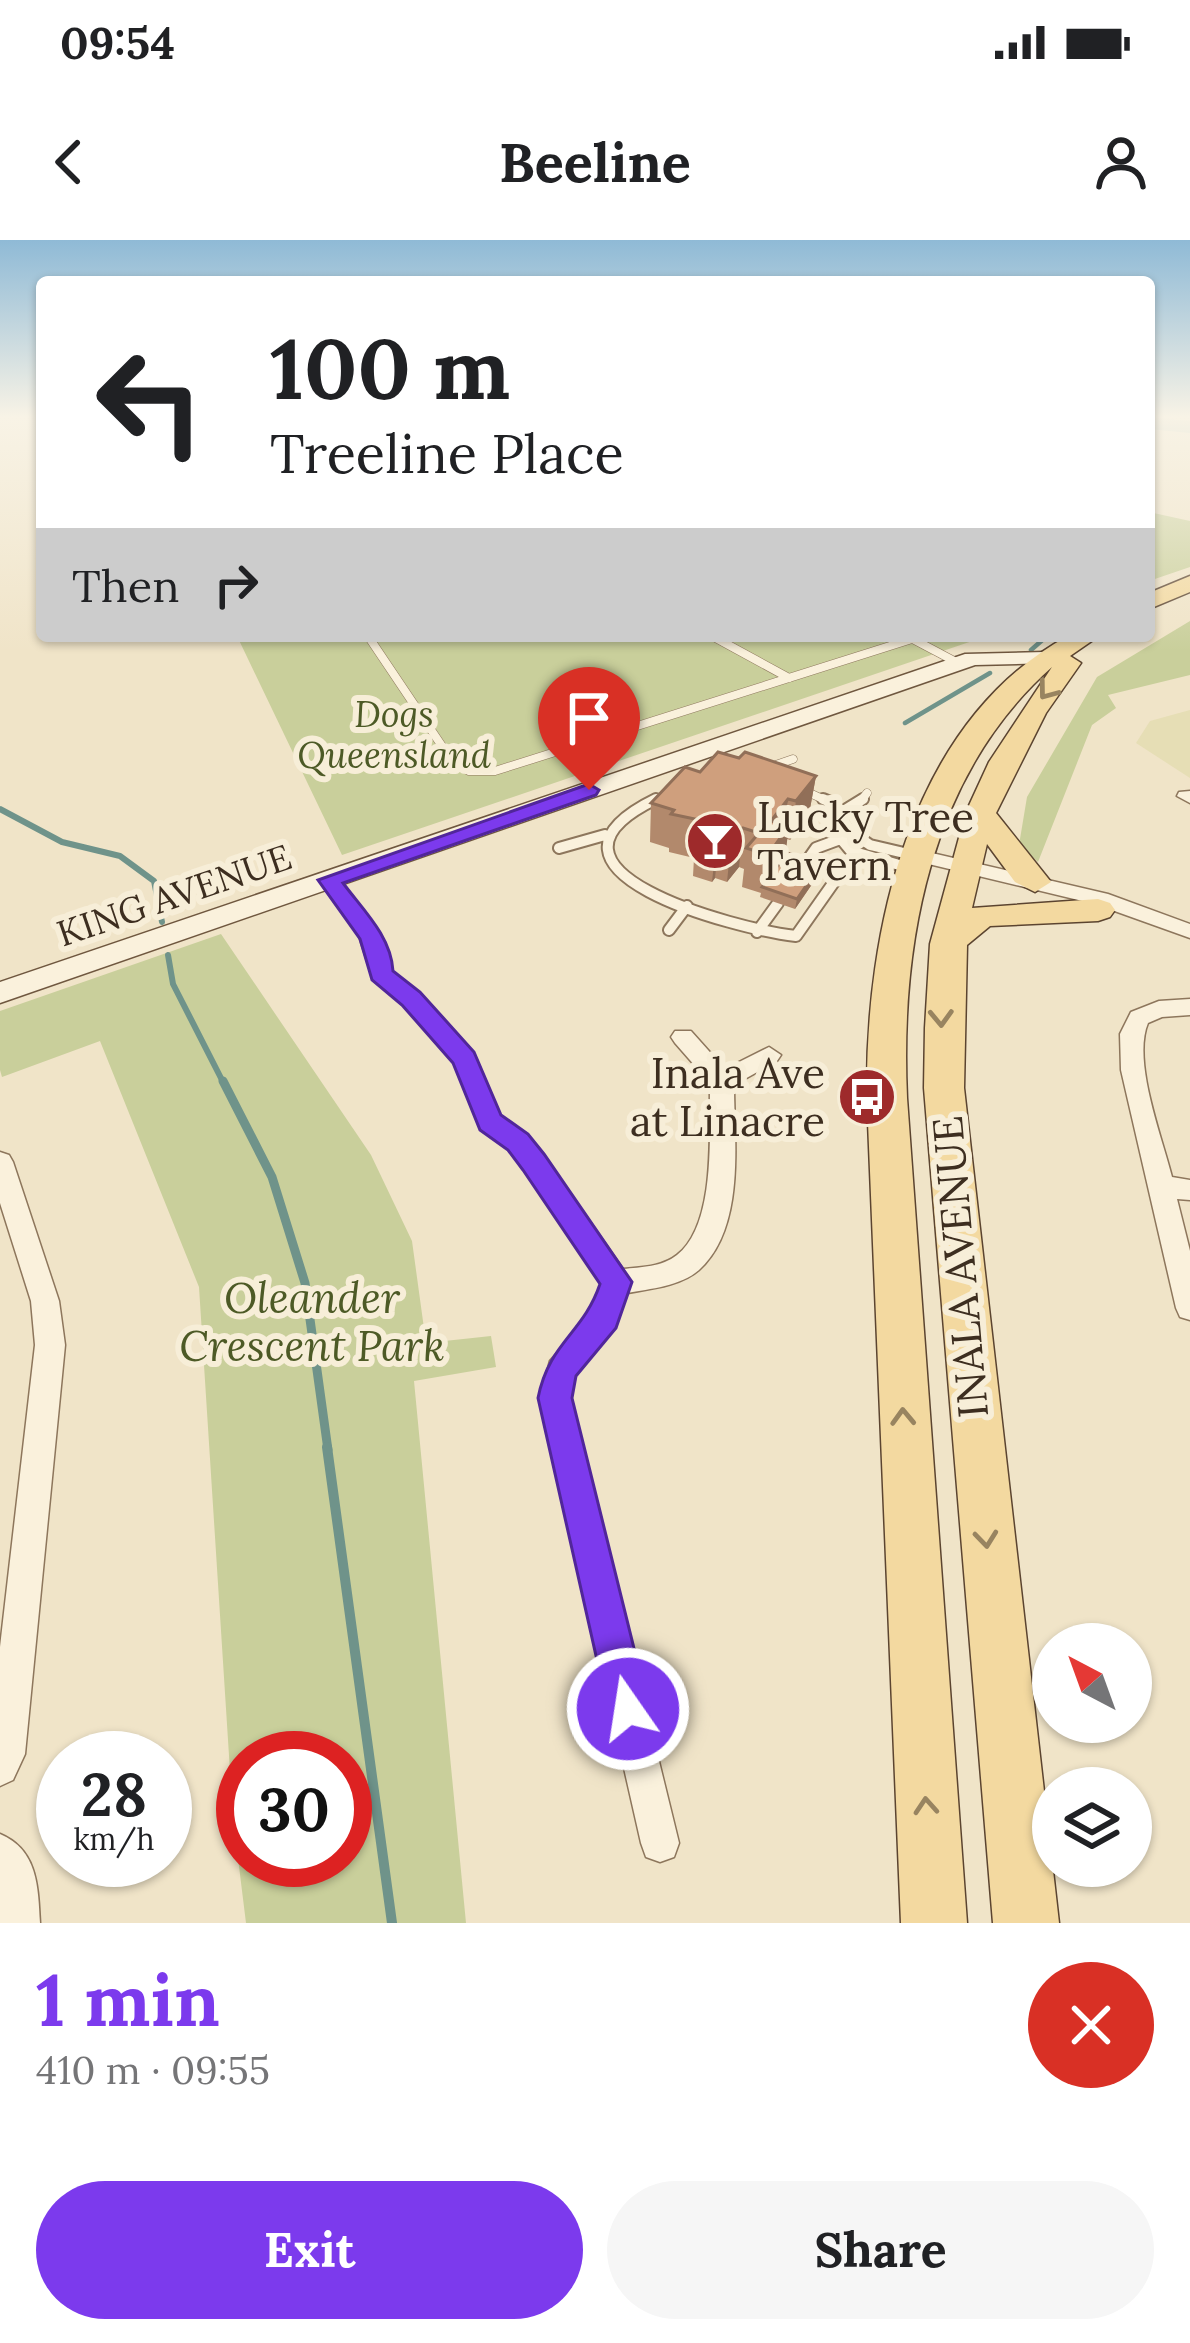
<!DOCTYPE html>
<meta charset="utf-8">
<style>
body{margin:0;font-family:Lora,serif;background:#f6f6f6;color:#202124;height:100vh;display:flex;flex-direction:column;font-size:45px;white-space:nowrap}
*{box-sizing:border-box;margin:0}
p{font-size:39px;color:#757577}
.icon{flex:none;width:66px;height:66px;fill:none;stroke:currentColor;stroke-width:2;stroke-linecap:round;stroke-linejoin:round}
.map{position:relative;height:1683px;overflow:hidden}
.panel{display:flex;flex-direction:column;background:#fff;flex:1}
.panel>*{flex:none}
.hud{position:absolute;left:36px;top:36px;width:1119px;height:366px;border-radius:12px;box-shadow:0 3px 9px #0004;background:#fff;color:#202124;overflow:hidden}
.needle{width:78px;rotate:319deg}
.tools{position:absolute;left:1032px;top:1383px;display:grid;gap:24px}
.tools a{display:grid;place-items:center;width:120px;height:120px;border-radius:50%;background:#fff;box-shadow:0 3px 9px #0004;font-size:60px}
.speed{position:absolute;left:36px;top:1491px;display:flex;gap:24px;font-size:60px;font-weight:700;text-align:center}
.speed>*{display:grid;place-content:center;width:156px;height:156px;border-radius:50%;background:#fff;box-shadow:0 3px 9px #0004;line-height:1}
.speed small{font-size:30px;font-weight:400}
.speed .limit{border:18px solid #d22;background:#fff;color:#111}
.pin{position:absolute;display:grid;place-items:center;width:102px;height:102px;color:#fff;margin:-123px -51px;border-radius:50% 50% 50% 0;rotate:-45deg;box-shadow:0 0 12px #0007}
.pin .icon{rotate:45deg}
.me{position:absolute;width:132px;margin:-66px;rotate:347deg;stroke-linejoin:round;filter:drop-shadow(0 0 9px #0008)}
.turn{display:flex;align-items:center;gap:42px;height:252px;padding:0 36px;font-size:54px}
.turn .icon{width:156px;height:156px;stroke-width:2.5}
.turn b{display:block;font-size:84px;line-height:102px}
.then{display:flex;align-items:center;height:114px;padding:0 36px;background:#0003;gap:24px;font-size:45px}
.round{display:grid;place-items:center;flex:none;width:126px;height:126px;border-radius:63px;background:#f6f6f6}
.summary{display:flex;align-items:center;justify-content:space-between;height:204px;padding:0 36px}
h1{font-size:72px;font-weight:700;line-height:90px;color:#7c3aed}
.cta{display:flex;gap:24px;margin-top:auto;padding:24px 36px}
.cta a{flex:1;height:138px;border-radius:72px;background:#7c3aed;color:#fff;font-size:48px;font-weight:700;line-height:138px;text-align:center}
.cta a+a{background:#f6f6f6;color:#202124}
.status{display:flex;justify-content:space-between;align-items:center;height:84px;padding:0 60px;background:#fff;direction:ltr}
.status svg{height:33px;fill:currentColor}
header{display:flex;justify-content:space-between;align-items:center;height:156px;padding:0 36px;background:#fff;font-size:54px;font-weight:700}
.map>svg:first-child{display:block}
.farmland{fill:#e6deb5}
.green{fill:#c9cf9b;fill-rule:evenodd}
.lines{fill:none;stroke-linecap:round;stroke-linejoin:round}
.stream-far3{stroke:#6f938a;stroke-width:4.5}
.stream-far2{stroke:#6f938a;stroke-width:6}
.stream-far1{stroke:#6f938a;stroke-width:9}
.stream{stroke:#6f938a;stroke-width:10}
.river{fill:#a9c4bc;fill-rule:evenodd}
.lane-far1-casing{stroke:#8d765c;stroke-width:9}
.lane-casing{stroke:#8d765c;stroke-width:14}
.street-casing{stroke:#8d765c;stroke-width:3}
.secondary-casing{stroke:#6f573f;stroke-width:3}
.primary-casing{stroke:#5b4430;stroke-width:3}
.lane-far1{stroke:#faf1dc;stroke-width:8}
.lane{stroke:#faf1dc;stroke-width:10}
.street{fill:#faf1dc;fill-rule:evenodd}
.secondary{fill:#faf1dc;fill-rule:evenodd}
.primary{fill:#f3d9a0;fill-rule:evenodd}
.wall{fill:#b2896c}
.shaded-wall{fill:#916f58}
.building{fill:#cf9f7d;stroke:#916f58;stroke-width:3}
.oneway{stroke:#988460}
.route{fill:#7c3aed;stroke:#51269a;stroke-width:3}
.labels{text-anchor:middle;stroke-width:12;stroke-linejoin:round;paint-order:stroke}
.far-park-label{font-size:36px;font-style:italic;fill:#4d5a26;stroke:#f7eed8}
.far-street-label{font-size:36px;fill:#3d2e20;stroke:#f7eed8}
.poi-label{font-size:42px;fill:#3d2e20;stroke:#f7eed8;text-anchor:start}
.street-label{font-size:42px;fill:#3d2e20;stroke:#f7eed8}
.park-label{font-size:42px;font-style:italic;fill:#4d5a26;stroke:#f7eed8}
</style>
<div class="status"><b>09:54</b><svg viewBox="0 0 49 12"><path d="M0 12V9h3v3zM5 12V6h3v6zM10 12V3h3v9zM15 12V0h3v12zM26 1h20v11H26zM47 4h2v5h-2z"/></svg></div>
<header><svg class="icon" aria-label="back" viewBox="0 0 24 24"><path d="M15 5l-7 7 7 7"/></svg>Beeline<svg class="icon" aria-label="person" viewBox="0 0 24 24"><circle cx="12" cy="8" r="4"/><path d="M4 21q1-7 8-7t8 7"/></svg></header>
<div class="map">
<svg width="1190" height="1683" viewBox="0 0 1190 1683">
<rect width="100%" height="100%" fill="#f0e4c8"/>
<!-- farmland -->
<path class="farmland" d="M1190,470V538L1136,503L1150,481Z"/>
<!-- green -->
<path class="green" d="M1149,272L1190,281V327L1149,341Z
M1190,381V435L1108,455L1116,468L1092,485L1038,622L1019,605L1027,557L1097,437Z
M237,396H987L342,615Z
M221,694L371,915L412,1001L426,1103L491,1096L496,1127L414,1141L466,1683H246L233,1578L199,1047L100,801L2,837L0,830V771ZM345,1518V1620H243V1518Z"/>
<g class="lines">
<!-- stream-far3 -->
<path class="stream-far3" d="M1031,410L1047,396
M905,483L990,433"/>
<!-- stream-far2 -->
<path class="stream-far2" d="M0,569L62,602L120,616L154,641L162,682
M168,715L173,744L224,844"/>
<!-- stream-far1 -->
<path class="stream-far1" d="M223,841L272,937L305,1043L328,1210"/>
<!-- stream -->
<path class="stream" d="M327,1207L392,1683"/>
<!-- river -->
<path class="river" d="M1149,177L1190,181V193L1149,189Z"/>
<!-- lane-far1 casing -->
<g class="lane-far1-casing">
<path id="lane-far1" d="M368,396L452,521L469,531H495L912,399
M712,396L789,438
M907,396L958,423
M767,528L793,519
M799,548L829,562
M650,562L672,552
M860,562L867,553"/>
</g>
<!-- lane casing -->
<g class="lane-casing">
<path id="lane" d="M656,559C510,630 736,689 796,696L846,625L862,616
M823,559L830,562L838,583L832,588L851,611L913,629
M837,575L863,559
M838,583L870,605L917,616
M559,608L605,595
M802,628L816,608L843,598
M669,690L687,666
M757,692L778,663"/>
</g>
<!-- street casing -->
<g class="street-casing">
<path id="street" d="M1190,551V563L1177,556L1179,552Z
M919,610L1108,654L1190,684V698L1095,664L912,620L909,616Z
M330,634L337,636L380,696L391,731L419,753L473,813L500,876L527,895L543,915L623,1029C641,1027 662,1027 677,1015C717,984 709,889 710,843L675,803L671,797L675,791H691L725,829L769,807L781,815L777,821L734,845C734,901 746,987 699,1030C681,1046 650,1049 627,1053L615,1087L574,1135L570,1158L679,1603L674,1617L660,1622L646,1617L641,1603L540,1158L550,1121L593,1072L602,1044L525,929L509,909L481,889L455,823L403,763L373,739L359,696L320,640Z
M1190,759V775L1162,777L1148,783C1132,821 1162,897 1172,937L1190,940V960L1177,959L1190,1011V1080L1180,1077L1176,1068L1121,830L1120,794L1131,772L1159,761Z
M0,912L9,915L13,922L59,1061L65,1105L25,1514L13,1540L0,1546V1407L35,1105L31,1061L0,963Z
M0,1594C38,1610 38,1647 40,1683H0Z"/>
</g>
<!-- secondary casing -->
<g class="secondary-casing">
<path id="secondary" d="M1044,412L1055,418L1052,423L975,425L0,763V742L965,414Z"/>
</g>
<!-- primary casing -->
<g class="primary-casing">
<path id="primary" d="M1190,336V352L1149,369V353Z
M1068,396H1099L1070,416L1081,423L1046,473L996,573L1051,642L1035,652L1015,642L987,604L972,668L1098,659L1110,663L1115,670L1110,677L1098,681L990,686L967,705L964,848L1059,1683H993L924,848L925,788L930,704L966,572L989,522L1052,427C930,535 900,703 907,858L967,1683H901L867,858C865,693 909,482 1068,396Z"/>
</g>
<!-- lane-far1 -->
<use href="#lane-far1" class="lane-far1"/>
<!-- lane -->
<use href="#lane" class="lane"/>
<!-- street -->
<use href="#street" class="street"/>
<!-- secondary -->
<use href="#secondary" class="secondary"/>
<!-- primary -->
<use href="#primary" class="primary"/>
</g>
<!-- wall -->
<path class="wall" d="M700,532L816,536L809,574L790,600L787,599L785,615L821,624L819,634L795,669L760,657L761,653L742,647L744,629L739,627L727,642L715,638L712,642L693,636L694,618L669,612V608L650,602L651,563Z"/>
<!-- shaded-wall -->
<path class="shaded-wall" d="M816,536L809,574L790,600L796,561Z
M788,559L783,595L789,586L784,625L764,648L771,581Z
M743,588L739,627L727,642L731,603Z
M719,599L715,638L712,642L716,604Z
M821,624L819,634L795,669L797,659Z"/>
<!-- building -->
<path class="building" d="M718,512L739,518L745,512L816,536L796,561L788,559L771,581L789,586L768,615L746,608L759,593L743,588L731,603L719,599L716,604L696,597L708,584L726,589L728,586L671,574L674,570L651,563L685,527L700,532Z
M787,613L821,624L797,659L762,647Z"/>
<!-- one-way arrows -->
<defs><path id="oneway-chevron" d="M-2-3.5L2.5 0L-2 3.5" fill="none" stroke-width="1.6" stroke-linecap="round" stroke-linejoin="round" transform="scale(3)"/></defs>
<g class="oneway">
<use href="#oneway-chevron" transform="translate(1047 451) rotate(127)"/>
<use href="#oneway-chevron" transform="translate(941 778) rotate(88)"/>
<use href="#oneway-chevron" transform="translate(903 1177) rotate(-92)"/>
<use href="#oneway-chevron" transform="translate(986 1299) rotate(84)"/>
<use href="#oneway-chevron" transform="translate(926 1566) rotate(-94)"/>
</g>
<!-- sky -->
<linearGradient id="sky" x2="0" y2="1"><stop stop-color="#8fbad6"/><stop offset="0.43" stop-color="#f8f3e6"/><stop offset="1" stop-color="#f8f3e6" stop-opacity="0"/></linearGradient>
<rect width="1190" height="411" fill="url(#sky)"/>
<!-- route -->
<path class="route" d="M589,544L599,550L596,555L343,643C363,670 391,696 393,731L420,752L474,812L501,875L528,894L544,914L632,1042L616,1088L576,1136L572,1158L649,1469L643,1484L628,1490L614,1484L608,1469L538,1158C549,1102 583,1094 600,1044L523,930L508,910L480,890L453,823L402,765L372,740L360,699L318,640Z"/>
<!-- icons -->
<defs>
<g id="bar-disc" transform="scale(3)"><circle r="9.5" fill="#9e2a2b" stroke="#f7eed8"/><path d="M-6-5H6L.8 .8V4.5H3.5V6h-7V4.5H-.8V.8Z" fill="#fff"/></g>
<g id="bus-disc" transform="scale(3)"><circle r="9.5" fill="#9e2a2b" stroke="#f7eed8"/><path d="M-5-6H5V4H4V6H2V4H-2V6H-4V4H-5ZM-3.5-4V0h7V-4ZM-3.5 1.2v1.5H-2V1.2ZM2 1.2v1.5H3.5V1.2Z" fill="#fff"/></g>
</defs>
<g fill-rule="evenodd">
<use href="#bar-disc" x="715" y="601"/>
<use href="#bus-disc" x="867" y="857"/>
</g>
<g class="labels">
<!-- far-park labels -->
<g class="far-park-label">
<text x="394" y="487">Dogs<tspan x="394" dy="41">Queensland</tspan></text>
</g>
<!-- far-street labels -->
<g class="far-street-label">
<text transform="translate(174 655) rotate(-19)" y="13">KING AVENUE</text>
</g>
<!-- poi labels -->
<g class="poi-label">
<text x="757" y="592">Lucky Tree<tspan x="757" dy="48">Tavern</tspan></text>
<text x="825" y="848" text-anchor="end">Inala Ave<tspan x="825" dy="48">at Linacre</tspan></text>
</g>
<!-- street labels -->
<g class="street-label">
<text transform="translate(960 1027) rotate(-95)" y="15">INALA AVENUE</text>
</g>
<!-- park labels -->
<g class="park-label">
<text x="312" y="1073">Oleander<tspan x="312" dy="48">Crescent Park</tspan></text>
</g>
</g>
</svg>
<div class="tools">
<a><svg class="needle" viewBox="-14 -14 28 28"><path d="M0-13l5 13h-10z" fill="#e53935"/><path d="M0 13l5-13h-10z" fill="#757577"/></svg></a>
<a><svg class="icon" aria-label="layers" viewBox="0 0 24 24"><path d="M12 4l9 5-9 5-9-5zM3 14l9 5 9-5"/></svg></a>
</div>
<div class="speed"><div>28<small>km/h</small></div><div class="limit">30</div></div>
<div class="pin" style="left:589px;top:550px;background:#d93025"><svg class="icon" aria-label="arrive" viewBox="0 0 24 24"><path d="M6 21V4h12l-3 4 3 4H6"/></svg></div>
<svg class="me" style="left:628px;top:1469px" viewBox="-20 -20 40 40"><circle r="17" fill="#7c3aed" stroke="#fff" stroke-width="3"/><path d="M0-11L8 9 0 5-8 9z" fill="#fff"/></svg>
<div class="hud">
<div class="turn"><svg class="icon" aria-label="left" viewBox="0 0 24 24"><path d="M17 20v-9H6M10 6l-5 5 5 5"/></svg><div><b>100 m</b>Treeline Place</div></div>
<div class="then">Then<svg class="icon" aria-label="right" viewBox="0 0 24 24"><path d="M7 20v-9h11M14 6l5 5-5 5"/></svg></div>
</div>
</div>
<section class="panel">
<div class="summary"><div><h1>1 min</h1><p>410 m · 09:55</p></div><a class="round" style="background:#d93025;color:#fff"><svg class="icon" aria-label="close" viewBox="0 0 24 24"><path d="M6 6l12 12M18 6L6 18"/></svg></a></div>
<div class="cta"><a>Exit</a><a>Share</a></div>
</section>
